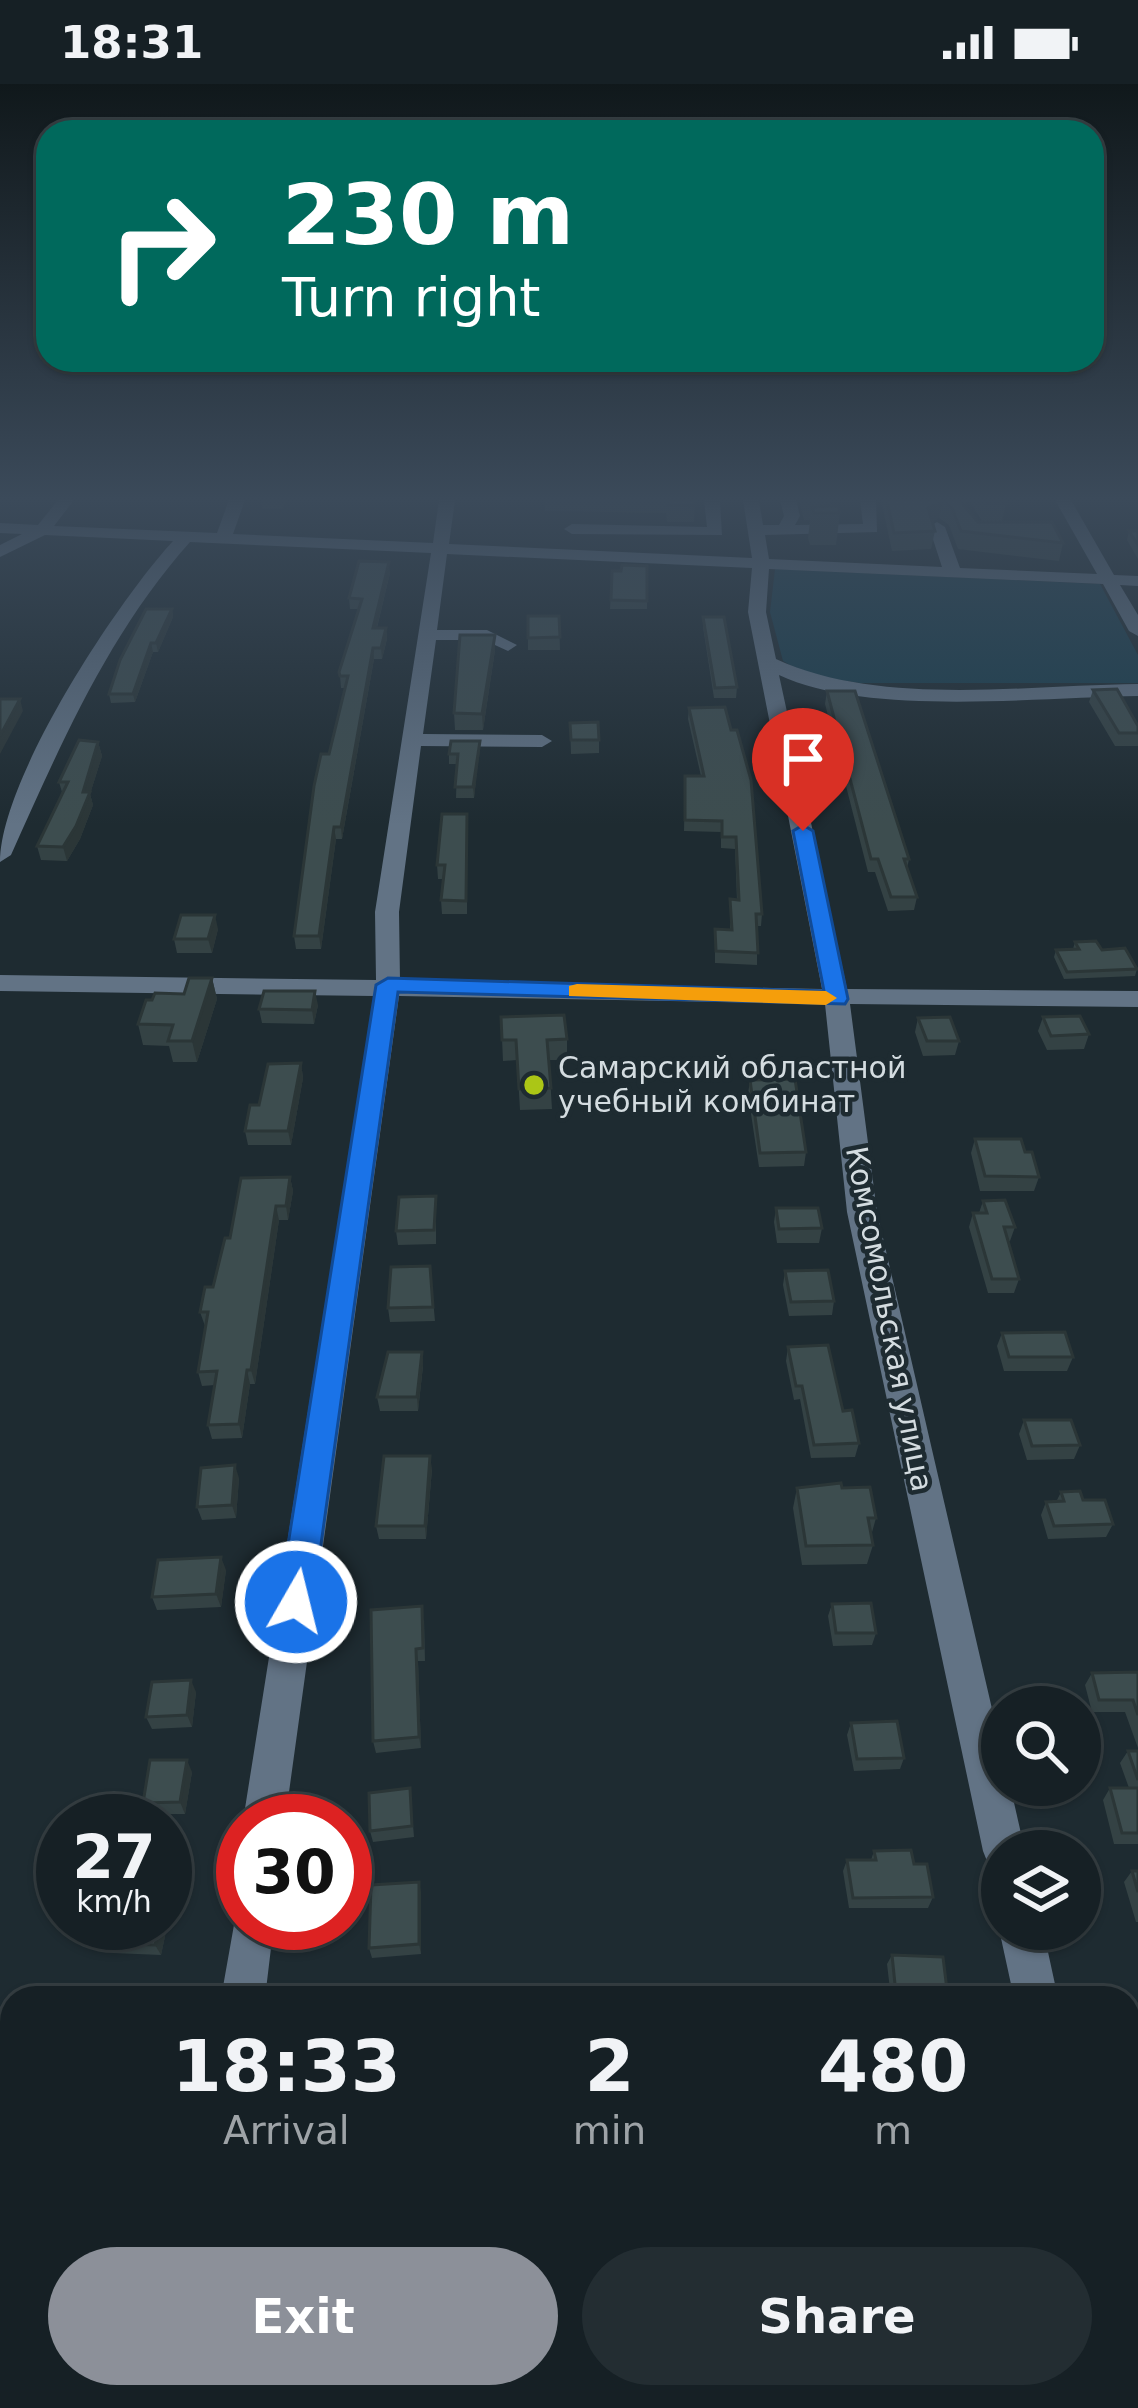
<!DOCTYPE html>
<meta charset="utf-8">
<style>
body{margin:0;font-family:"DejaVu Sans",sans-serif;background:#232d32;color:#f1f3f6;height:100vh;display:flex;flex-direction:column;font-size:45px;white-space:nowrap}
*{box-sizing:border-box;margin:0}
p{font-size:39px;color:#9ea3a7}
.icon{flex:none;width:66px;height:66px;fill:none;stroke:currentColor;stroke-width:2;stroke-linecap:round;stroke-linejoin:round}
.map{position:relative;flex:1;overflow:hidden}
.drawer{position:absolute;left:0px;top:1902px;width:1140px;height:423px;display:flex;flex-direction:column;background:#162025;border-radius:36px 36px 0 0;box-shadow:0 3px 9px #0004,0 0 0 3px #353e42}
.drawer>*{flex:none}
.guide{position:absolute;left:36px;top:36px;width:1068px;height:252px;border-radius:36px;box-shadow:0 3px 9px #0004,0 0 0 3px #353e42;background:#00695c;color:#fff;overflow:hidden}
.controls{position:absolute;left:981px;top:1602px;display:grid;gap:24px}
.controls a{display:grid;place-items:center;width:120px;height:120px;border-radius:50%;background:#162025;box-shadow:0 3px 9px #0004,0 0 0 3px #353e42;font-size:60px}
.speed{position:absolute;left:36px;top:1710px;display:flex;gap:24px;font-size:60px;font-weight:700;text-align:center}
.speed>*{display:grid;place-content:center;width:156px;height:156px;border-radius:50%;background:#162025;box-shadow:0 3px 9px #0004,0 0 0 3px #353e42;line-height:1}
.speed small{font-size:30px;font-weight:400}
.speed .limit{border:18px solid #d22;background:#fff;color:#111}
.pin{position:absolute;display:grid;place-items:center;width:102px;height:102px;color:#fff;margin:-123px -51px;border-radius:50% 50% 50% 0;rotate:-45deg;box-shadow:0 0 12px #0007}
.pin .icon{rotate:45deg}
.me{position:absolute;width:132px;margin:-66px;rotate:8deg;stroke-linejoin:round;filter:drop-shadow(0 0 9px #0008)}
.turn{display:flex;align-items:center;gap:42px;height:252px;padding:0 48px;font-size:54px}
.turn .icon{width:156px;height:156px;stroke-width:2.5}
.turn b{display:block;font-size:84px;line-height:102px}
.eta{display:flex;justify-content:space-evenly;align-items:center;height:204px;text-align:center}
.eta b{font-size:72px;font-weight:600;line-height:84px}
.button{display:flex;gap:24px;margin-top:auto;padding:24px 48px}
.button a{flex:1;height:138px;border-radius:72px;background:#8c9099;color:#fff;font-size:48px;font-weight:600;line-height:138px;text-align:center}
.button a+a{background:#232d32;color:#f1f3f6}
.status{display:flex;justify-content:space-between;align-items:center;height:84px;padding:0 60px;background:#162025;direction:ltr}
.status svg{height:33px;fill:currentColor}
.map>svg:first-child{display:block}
.green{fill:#193e4d}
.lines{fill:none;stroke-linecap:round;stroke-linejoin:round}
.minor{fill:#627385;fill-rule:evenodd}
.wall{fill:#344244}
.shaded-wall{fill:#2b3637}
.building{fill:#3d4d4f;stroke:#2b3637;stroke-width:3}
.route{fill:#1a73e8;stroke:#114b97;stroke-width:3}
.slow{fill:#f59e0b}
.poi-dot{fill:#abc616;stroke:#1e2b31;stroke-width:4.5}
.labels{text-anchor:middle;stroke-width:9;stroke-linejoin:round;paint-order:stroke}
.poi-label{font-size:30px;fill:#d4dce0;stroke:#1e2b31;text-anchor:start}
.street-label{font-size:30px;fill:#d4dce0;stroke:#1e2b31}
</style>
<div class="status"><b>18:31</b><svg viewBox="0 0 49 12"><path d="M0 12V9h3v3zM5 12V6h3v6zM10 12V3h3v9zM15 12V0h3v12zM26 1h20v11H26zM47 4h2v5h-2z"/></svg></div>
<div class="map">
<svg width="1138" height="2324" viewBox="0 0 1138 2324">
<rect width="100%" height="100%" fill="#1e2b31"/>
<!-- green -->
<path class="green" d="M775,485L1100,500L1138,571V599H860L807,591L783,577L770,528Z"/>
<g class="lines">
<!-- minor -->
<path class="minor" d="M58,416H74L54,442L217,449L229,416H245L233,450L433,459L439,416H455L449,460L752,474L743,416H759L763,441H779L784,432L780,416H796L800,432L795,441L863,440L860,416H876L877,448L765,451L769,475L942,483L929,443L937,438L945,443L960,484L1097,490L1055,416H1071L1114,491L1138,492V502L1120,501L1138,531V552L1129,547L1103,500L769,485L766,528L776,575C880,623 1025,601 1138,600V612C1039,613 867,633 779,591L847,905L1138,907V923L850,920L877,1128L1002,1668V1701H1010L1025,1767H1002V1787L989,1782L983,1767L847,1128L825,920L399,912L285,1737H243L374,912L0,907V891L376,896L375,828L431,469L190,458C108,550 61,660 11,771L0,778C0,696 116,519 173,457L45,451L0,473V461L22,450L0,449V439L38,441ZM447,470L752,484L748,528L822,905L400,897L399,828L421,662L542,663L552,657L542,651L423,650L436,556H484L508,567L517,561L487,546H437Z
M704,416H720L722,451L572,450L564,445L572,440L707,443Z
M243,1821V1839H274L265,1914H221L237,1824Z
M1002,1839V1845H1043L1058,1914H1014L999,1845Z
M1128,2288L1138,2292V2324H1102L1099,2313H1128Z
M168,2313H220L219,2324H167Z"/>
</g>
<!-- wall -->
<path class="wall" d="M261,416H285L283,425H262Z
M545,416H695L694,438H667L666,429L545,427Z
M799,416H831V422L840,429L836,461H810L808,454L810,436H804Z
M881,416H1004L1006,419L1002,437H982L970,418L962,419L978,438L1063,459L1059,477L958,465L949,441L939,434L932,438L935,447L931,465L892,467Z
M1129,447H1138V475L1127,456Z
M612,487L647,517V525H610Z
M390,489L377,544H386L387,555L382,575H374L342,755H336L321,865H296L294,852L329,670L345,604H341L340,592L358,525H350L349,514Z
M172,525L173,533L158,568H153L135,618L111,619L109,610Z
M528,532H559L560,566H528Z
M703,533L737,603L736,614H714L703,543Z
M495,551V566L483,646H455L454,629Z
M1093,606L1138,642V662H1115L1089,618Z
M827,607L909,775L907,785L917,813L914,826L888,827L875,788H868L825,620Z
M689,624L762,830L761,842H757V881L715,879V845L730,846V815L737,816L735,765L721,764V748L684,747L685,692H701L688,635Z
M570,639L599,656V669L571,670Z
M480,657L474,714H456L457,680H449V670Z
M98,658L102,672L90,710L93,721L80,755L67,777L41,776L37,762L62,708L59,698Z
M467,730V830H442L441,816L443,795H438L437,781Z
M218,845L212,869H177L174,855Z
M1075,858L1137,885L1135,892L1064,895L1054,873L1056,866L1073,865Z
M212,894L217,915L197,978H173L169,962L143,961L138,940L184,910Z
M318,921L314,940L262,939L259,925Z
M501,933L567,955V976H549L552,1025L520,1026L517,976L503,977Z
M1043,933L1089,950L1084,965L1047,966L1038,947Z
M918,934L959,957L955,971L923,972L915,948Z
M301,979L303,994L291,1061H248L245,1047L259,1021Z
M750,996L806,1068L804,1082L759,1083L748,1010Z
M975,1055L1025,1068L1039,1093L1034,1107H980L971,1069Z
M290,1093L293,1107L288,1136H279L255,1300H250L242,1354L212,1355L208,1341L215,1301L202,1302L198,1288L205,1242L200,1228L213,1203L230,1154Z
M436,1112V1160L398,1161L396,1147Z
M983,1117L1015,1143L1010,1157H1008L1019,1195L1014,1209H988L969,1143L973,1129H979Z
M776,1124L822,1144L819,1159H777L774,1138Z
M430,1182L435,1237L390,1238L388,1224Z
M785,1187L834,1217L832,1231L789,1232L783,1201Z
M1002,1249L1073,1273L1067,1287H1004L997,1262Z
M788,1263L859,1359L855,1373L811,1374L800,1315L794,1316L786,1277Z
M422,1268L423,1282L418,1327H380L377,1313Z
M1024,1336L1080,1361L1074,1375L1027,1376L1019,1350Z
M432,1385L426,1455H379L376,1442Z
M239,1394L236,1434L202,1436L197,1423Z
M797,1404H842L876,1434L871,1452L873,1461L867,1480L802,1481L793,1424Z
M1061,1408L1113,1440L1106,1453L1048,1455L1041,1431L1046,1418H1056Z
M226,1486L221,1523L157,1526L152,1513Z
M832,1520L876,1549L872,1561L833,1562L828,1532Z
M424,1535L425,1577H418L421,1664L376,1669L373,1657Z
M1138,1588V1664L1125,1628H1092L1085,1601L1092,1589Z
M196,1608L192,1643L152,1645L146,1633Z
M851,1639L904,1674L900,1685L854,1687L847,1651Z
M1128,1667H1138V1760H1114L1103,1716L1110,1704H1129L1120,1679Z
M192,1688L185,1730H149L143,1719Z
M410,1704L414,1753L373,1758L370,1747Z
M874,1767L914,1780L933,1813L928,1824H849L843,1787L847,1776H871Z
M1132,1787H1138V1838H1136L1124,1798Z
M421,1808V1870L372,1874L369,1864Z
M172,1819L161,1871L113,1869L106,1859Z
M892,1871L948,1914H891L887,1880Z"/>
<!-- shaded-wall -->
<path class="shaded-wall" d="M943,417L939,434L925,441L928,424Z
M389,478L390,489L374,555L373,544Z
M172,525L173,533L158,568L156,559Z
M386,544L387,555L382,575L381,564Z
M495,551V566L483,646L482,630Z
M151,559L153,568L135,618L133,610Z
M373,564L374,575L342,755L341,743Z
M20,615L23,627L0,670V652Z
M480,657V667L474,714L473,703Z
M98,658L102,672L90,710L93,721L80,755L67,777L63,763Z
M334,743L336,755L321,865L319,852Z
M215,831L218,845L212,869L208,855Z
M212,894L217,915L197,978L192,957Z
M315,907L318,921L314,940L312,926Z
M301,979L303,994L291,1061L288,1047Z
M290,1093L293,1107L288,1136L286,1122Z
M276,1122L279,1136L255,1300L251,1286Z
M422,1268L423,1282L418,1327L417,1313Z
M247,1286L250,1300L242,1354L239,1340Z
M430,1372L432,1385L426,1455L425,1442Z
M235,1381L239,1394L236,1434L232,1421Z
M221,1473L226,1486L221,1523L216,1510Z
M416,1565L418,1577L421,1664L419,1653Z
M191,1596L196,1608L192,1643L187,1631Z
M187,1676L192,1688L185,1730L180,1718Z
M419,1798L421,1808V1870L419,1860Z
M167,1809L172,1819L161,1871L155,1861L160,1839H165Z"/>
<!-- building -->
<path class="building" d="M668,416H695V422L668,421Z
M887,416H959L978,438H1052L1063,459L961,447L952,424L943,417L928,424L935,447L894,449Z
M984,416H1004L1006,419H986Z
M838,422L840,429H814L812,423Z
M1129,447H1138V461Z
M359,477L389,478L373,544H386L381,564H373L341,743H334L319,852H294L314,702L321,670H329L348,592H340L339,588L362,515L349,514Z
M622,481L647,482V517L611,516L612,487H621Z
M146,525H172L156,559H151L133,610H109L120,576Z
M528,532H559L560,553L528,554Z
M703,533H724L737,603L715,604Z
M460,551H495L482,630L454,629Z
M1117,605L1138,642V649H1119L1093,606Z
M827,607H855L909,775H904L917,813H891L878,775H871Z
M0,615H20L0,652Z
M725,623L731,646H737L751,696L762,830H756L758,869L716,867L715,845L732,846L730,815L739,816L736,753H722V737L685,736V692H704L689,624Z
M598,638L599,656H571L570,639Z
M79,656L98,658L83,708H90L76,742L63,763L37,762L68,698H59Z
M451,657H480L473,703H455L458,670H449Z
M442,730H467L466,817L441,816L445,781H437Z
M181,831H215L208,855H174Z
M1096,857L1102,866L1125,864L1137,885L1067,888L1056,866L1079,865L1075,858Z
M189,894H212L192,957H168L173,941L138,940L146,916H152L155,909L184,910Z
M264,907H315L312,926L259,925Z
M564,931L567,955L547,956L551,1004L519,1005L516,956H502L501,933Z
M1080,932L1089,950L1051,952L1043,933Z
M950,933L959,957H927L918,934Z
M301,979L288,1047H245L250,1021H259L268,980Z
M795,995L806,1068L760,1069L750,996Z
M975,1055H1021L1025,1068H1032L1039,1093L985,1092Z
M290,1093L286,1122H276L251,1286H247L239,1340L208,1341L217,1287L198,1288L208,1228H200L205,1203H213L225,1154H230L241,1094Z
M436,1112L434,1146L396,1147L399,1113Z
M1005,1116L1015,1143H1004L1019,1195H992L973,1129H987L983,1117Z
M776,1124H818L822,1144L779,1145Z
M430,1182L433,1223L388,1224L391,1183Z
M828,1186L834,1217L791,1218L785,1187Z
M1065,1248L1073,1273H1009L1002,1249Z
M828,1261L843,1327L852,1326L859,1359L814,1361L802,1302H796L788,1263Z
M388,1268H422L417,1313H377Z
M1024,1336H1071L1080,1361L1032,1362Z
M384,1372H430L425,1442H376Z
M235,1381L232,1421L197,1423L201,1384Z
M841,1399L842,1404L870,1403L876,1434H868L873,1461L806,1462L797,1404Z
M1080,1407L1083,1416H1105L1113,1440L1054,1442L1046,1418L1064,1417L1061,1408Z
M221,1473L216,1510L152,1513L158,1476Z
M871,1519L876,1549H836L832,1520Z
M422,1522L423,1564L416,1565L419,1653L373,1657L371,1526Z
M1138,1588V1631L1133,1616H1099L1092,1589Z
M191,1596L187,1631L146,1633L152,1598Z
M897,1637L904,1674L857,1675L851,1639Z
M1128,1667H1138V1696Z
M150,1676H187L180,1718L143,1719Z
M410,1704L412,1742L370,1747L369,1709Z
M1110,1704H1138V1749H1122Z
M911,1766L914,1780H927L933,1813L853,1814L847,1776H876L874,1767Z
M1132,1787H1138V1808Z
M419,1798V1860L369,1864L371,1801Z
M110,1839H160L155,1861L106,1859Z
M892,1871L943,1873L948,1914H910V1911L896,1910Z
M421,1911V1914H371V1913Z
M27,2313H109L107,2324H25Z
M320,2313H376V2324H320Z
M536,2313H616L617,2324H536Z"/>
<!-- sky -->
<linearGradient id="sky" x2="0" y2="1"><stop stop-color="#10181b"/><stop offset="0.56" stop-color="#3b4a5a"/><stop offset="1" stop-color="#3b4a5a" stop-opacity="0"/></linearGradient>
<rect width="1138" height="741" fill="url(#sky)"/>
<!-- route -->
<path class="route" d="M803,741L813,747L848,915L845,920L398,908L313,1518L308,1529L296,1533L284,1529L279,1518L376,901L388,894L824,907L793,747Z"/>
<!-- slow -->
<path class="slow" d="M577,900L826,907L837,914L826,921L569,912V902Z"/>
<!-- markers -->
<circle class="poi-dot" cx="534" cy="1001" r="12"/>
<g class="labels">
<!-- poi labels -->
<g class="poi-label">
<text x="558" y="994">Самарский областной<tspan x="558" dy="34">учебный комбинат</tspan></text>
</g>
<!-- street labels -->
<g class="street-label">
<text transform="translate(889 1235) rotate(79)" y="10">Комсомольская улица</text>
</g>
</g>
</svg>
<div class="controls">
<a><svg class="icon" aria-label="search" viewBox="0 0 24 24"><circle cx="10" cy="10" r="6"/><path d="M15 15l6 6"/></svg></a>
<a><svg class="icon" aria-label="layers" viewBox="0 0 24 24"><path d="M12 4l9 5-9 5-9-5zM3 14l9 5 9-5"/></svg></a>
</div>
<div class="speed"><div>27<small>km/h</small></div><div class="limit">30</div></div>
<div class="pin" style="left:803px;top:747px;background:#d93025"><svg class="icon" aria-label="arrive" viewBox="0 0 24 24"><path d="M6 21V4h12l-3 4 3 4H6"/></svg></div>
<svg class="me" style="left:296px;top:1518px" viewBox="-20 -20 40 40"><circle r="17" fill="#1a73e8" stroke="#fff" stroke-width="3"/><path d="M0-11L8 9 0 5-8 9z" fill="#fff"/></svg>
<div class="guide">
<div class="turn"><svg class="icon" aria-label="right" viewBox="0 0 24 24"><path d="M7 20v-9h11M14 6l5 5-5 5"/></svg><div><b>230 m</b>Turn right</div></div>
</div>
<section class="drawer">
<div class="eta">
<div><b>18:33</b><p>Arrival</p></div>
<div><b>2</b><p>min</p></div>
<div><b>480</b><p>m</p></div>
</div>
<div class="button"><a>Exit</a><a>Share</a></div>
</section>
</div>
